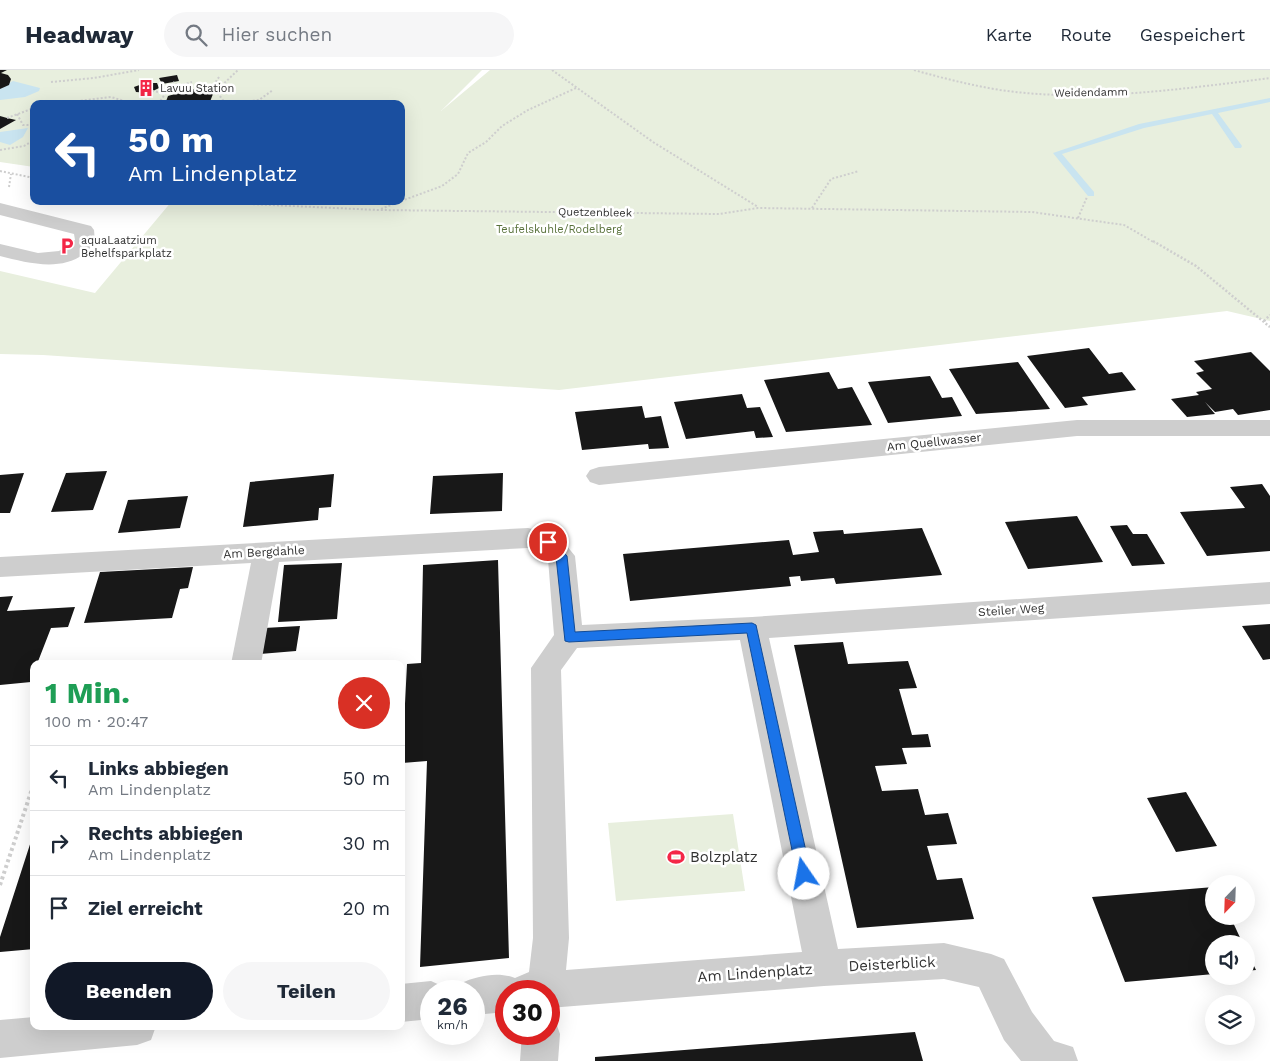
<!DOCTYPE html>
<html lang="de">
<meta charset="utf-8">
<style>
body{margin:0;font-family:"Work Sans",sans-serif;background:#f6f6f7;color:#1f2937;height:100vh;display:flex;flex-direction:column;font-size:19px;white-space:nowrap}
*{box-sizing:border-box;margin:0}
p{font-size:16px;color:#747a83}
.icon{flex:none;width:28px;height:28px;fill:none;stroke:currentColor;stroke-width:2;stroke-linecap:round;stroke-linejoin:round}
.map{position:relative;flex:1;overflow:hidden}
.drawer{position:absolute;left:30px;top:590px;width:375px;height:370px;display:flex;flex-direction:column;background:#fff;border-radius:10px;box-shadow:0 5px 20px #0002}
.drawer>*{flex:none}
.banner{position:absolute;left:30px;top:30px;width:375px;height:105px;border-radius:10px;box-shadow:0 5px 20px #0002;background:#1a4fa0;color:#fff;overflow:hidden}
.needle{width:32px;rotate:203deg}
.fabs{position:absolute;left:1205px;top:805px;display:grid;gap:10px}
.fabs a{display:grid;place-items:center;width:50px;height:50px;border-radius:50%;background:#fff;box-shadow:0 5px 20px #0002;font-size:25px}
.speed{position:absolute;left:420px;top:910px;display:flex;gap:10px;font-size:25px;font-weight:700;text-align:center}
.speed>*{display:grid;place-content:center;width:65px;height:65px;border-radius:50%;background:#fff;box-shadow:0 5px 20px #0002;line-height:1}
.speed small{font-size:12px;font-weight:400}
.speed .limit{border:8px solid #d22;background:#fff;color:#111}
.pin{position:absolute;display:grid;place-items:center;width:42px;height:42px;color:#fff;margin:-21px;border:2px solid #fff;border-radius:50%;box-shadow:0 1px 5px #0007}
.me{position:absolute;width:55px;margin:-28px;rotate:348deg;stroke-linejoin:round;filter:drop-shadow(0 0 4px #0008)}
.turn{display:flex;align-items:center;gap:18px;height:105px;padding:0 15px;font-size:22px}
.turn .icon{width:65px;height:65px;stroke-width:2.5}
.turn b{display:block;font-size:35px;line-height:42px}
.round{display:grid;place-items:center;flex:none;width:52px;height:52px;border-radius:26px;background:#f6f6f7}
.summary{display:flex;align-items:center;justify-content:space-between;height:85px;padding:0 15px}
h1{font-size:30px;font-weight:700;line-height:38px;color:#1e9e55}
.cta{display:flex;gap:10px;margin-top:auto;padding:10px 15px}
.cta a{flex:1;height:58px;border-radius:30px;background:#111827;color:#fff;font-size:20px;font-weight:700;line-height:58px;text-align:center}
.cta a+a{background:#f6f6f7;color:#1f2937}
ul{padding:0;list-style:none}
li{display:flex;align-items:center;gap:15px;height:65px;padding:0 15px;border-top:1px solid #e0e1e3}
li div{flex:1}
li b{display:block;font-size:19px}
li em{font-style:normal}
header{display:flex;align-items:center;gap:30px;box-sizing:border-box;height:70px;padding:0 25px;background:#fff;border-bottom:1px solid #e0e1e3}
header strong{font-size:24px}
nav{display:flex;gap:28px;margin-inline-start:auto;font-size:18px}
.search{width:350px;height:45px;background:#f6f6f7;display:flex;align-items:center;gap:12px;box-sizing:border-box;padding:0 18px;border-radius:28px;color:#747a83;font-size:19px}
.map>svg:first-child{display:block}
.green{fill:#e8efde}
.water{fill:#c9e4f0}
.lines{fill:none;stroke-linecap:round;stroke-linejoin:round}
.stream{fill:#c9e4f0;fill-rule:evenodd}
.building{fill:#181818}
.path-far2{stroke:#cecece;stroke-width:2;stroke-dasharray:2 2;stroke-linecap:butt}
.path-far1{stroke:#cecece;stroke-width:2.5;stroke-dasharray:2 2;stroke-linecap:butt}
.path{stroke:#cecece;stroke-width:4;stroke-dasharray:3 3;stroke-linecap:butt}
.minor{fill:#cecece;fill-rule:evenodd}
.route{fill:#1a73e8;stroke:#114b97}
.labels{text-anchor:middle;stroke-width:5;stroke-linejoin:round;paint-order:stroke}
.far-poi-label{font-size:11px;fill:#313131;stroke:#fff;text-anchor:start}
.far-street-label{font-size:11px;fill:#313131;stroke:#fff}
.far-park-label{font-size:11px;fill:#58713a;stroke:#fff}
.street-label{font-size:12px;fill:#313131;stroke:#fff}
.near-poi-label{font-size:15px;fill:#313131;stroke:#fff;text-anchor:start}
.near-street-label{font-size:15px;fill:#313131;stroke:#fff}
</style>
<header>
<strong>Headway</strong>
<div class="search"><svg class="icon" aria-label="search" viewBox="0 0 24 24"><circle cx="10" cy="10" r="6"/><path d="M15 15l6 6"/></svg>Hier suchen</div>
<nav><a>Karte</a><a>Route</a><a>Gespeichert</a></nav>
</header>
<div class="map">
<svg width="1270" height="991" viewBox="0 0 1270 991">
<rect width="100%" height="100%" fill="#fff"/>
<!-- green -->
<path class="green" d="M0,0H482L441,41L490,0H1270V251L1227,241L559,320L43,285L0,284V201L95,223L172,131H401V34H34V97L0,92Z
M733,744L745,821L616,831L608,753Z"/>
<!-- water -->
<path class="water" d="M13,11L40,18L39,21L25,27L0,30V18Z
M28,58L23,67L10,75L0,72V62Z"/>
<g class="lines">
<!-- stream -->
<path class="stream" d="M1270,28V32L1218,43L1242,76L1241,78H1235L1212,44L1144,58L1062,84L1094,122V126H1088L1053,83L1139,54Z"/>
</g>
<!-- building -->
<path class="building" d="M0,0H7L1,3L8,5L11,9L9,15L0,19Z
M177,5L179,11L162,14L159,8Z
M145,13H157L159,18L149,23L136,22L134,17Z
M192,19L213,24L209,34H165L168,26Z
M0,46L7,48L16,50L0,59Z
M1089,278L1109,304L1122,302L1136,320L1082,327L1088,335L1065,338L1027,286Z
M1251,282L1270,301V340L1238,345L1233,339L1215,342L1205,332L1215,344L1187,347L1171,329L1199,325L1196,322L1212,319L1196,303L1204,301L1194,291Z
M1018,292L1050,339L976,344L949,299Z
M829,302L838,319L852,317L872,355L786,362L764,310Z
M930,306L942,328L952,327L962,346L888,353L868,312Z
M742,324L747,338L760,337L773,367L756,368L754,361L686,369L674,332Z
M642,336L645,348L661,346L669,378L649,379L648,374L582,380L575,342Z
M107,401L93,440L51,442L66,403Z
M24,403L10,443H0V405Z
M503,403L502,441L430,444L433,406Z
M334,404L331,437L319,438L318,450L243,457L250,412Z
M1262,414L1270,426V481L1207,486L1180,442L1245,438L1230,417Z
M188,426L180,458L118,463L128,430Z
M1077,446L1103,492L1028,499L1005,452Z
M1127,455L1133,464H1147L1165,494L1132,496L1110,456Z
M922,458L942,505L836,514L834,508L801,511L800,506L789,507L791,516L630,531L623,484L789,470L793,485L819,482L813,462L843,460L844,464Z
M498,490L509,888L420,897L427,691L402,693L407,594L421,593L423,495Z
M342,493L337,549L278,552L284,495Z
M193,497L188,518L180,519L172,548L84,553L100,502Z
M13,526L7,541L75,537L68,557L51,558L37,594H34V603L31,612L0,615V527Z
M1270,554V589L1263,590L1242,556Z
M300,556L296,581L260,584L264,558Z
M843,572L848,594L908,591L917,618L899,619L912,665L928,664L931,677L902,678L907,694L875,696L882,721L918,719L925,745L948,743L957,774L927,776L937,810L962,808L974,849L857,858L794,575Z
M1186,722L1217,776L1176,782L1147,728Z
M34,762V879L0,882V867Z
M1214,817V846H1230L1243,874H1214V904L1125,912L1092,827Z
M1246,880L1256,900L1246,901Z
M915,962L923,991H595V987Z"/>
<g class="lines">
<!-- path-far2 -->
<path class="path-far2" d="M552,0L653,72L758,137
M914,0C942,8 970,15 1000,20C1089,33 1181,19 1270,8
M51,12L94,8L139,0
M179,16L192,12
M152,21L165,23
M216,21L210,20L219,7
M53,34L111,27L134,34
M158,34L166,23L182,18L173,12
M226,34L216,21L238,0
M229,34L259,30L273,20
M17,44L23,55H34
M7,48L34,38
M0,80L24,76L34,70
M0,101L34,108
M9,117L11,104
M185,131L378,140L719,144L758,138L1032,142L1124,155L1155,173
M401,131L442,116L458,104L468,83L486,72L502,56L528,40L576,18
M812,138L831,109L859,101
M381,139L401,131
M1078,148L1087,127"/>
<!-- path-far1 -->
<path class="path-far1" d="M1153,171L1196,196L1270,257
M1264,251L1270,245"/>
<!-- path -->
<path class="path" d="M0,815L34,713"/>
<!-- minor -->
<path class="minor" d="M0,133L91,156L94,160L95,172C72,205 32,194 0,186V174L38,183L59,181L75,170L74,164L0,145Z
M1077,350H1270V366H1077L599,415L590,412L586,406L590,400L599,397Z
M528,458L558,465L575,486L582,555L752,547L1270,512V534L769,568L838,879L944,873L991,884L1004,889L1032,942L1054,971L1073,977L1078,991H1021L1004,970L979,917L944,909L824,916L549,938V921H506V942L474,945V921H457L461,913C477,906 498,901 515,908L529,902L533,868L531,598L554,565L548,489L539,480L528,478L279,492L261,594H231L251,493L0,507V487ZM740,570L802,882L566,900L569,868L561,600L577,578Z
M431,911L444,917L446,921H431V949L401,952V914Z
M34,947V956H156L151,970L137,975L0,988V950Z
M549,948L555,950L560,964L558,991H520L522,964H549Z"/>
</g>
<!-- route -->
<path class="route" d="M548,468L552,469L567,486L575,562L752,553L756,555L811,804L809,808L804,810L799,808L797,804L747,563L569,572L565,571L556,487L543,472Z"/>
<!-- icons -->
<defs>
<g id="building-bare" transform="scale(1.35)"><path d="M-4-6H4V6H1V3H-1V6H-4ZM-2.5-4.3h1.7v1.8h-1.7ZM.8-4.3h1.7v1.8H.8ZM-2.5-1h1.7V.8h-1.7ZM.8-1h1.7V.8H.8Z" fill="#f42747" stroke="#fff" stroke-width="2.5" paint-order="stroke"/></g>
<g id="parking-bare" transform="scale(1.35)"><path d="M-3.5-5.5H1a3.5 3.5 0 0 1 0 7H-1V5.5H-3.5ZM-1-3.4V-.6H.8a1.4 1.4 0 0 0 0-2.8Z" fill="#f42747" stroke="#fff" stroke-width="2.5" paint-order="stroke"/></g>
<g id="stadium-bare" transform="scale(1.35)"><path d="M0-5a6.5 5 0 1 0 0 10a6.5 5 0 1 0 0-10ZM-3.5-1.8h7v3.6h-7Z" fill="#f42747" stroke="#fff" stroke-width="2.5" paint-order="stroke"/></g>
</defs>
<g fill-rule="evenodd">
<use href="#building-bare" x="146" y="18"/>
<use href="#parking-bare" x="67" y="176"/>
<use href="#stadium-bare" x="676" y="787"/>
</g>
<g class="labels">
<!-- far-poi labels -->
<g class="far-poi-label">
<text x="160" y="22">Lavuu Station</text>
<text x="81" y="174">aquaLaatzium<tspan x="81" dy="13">Behelfsparkplatz</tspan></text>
</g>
<!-- far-street labels -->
<g class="far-street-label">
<text transform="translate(1091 22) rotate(-1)" y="4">Weidendamm</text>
<text transform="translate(595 142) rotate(1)" y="4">Quetzenbleek</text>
</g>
<!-- far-park labels -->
<g class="far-park-label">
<text x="559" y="163">Teufelskuhle/Rodelberg</text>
</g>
<!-- street labels -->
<g class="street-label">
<text transform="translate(934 372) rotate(-6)" y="4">Am Quellwasser</text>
<text transform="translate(264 482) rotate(-3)" y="4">Am Bergdahle</text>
<text transform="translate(1011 540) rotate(-4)" y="4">Steiler Weg</text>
</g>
<!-- near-poi labels -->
<g class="near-poi-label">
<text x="690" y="792">Bolzplatz</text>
</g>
<!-- near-street labels -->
<g class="near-street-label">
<text transform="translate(892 894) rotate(-3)" y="5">Deisterblick</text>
<text transform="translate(755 903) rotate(-4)" y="5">Am Lindenplatz</text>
</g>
</g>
</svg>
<div class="fabs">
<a><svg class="needle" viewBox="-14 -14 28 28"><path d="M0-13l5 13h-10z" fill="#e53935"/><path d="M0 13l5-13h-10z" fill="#747a83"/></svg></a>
<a><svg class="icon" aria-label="sound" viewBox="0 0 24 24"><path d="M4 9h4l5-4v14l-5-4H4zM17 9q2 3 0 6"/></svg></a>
<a><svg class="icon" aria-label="layers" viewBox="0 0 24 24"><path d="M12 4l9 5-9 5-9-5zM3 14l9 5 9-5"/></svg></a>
</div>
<div class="speed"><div>26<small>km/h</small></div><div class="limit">30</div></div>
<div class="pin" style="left:548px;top:472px;background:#d93025"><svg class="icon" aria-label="arrive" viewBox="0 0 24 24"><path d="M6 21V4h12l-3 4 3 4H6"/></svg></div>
<svg class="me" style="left:804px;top:804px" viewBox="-20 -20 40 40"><circle r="19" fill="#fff"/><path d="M0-13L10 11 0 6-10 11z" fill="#1a73e8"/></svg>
<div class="banner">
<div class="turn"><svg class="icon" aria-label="left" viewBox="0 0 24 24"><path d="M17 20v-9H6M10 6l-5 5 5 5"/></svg><div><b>50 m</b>Am Lindenplatz</div></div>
</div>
<section class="drawer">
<div class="summary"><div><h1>1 Min.</h1><p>100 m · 20:47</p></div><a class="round" style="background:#d93025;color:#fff"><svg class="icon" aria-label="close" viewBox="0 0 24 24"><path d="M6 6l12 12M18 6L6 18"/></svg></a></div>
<ul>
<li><svg class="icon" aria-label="left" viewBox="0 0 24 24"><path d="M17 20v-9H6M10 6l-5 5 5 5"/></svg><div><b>Links abbiegen</b><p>Am Lindenplatz</p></div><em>50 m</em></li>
<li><svg class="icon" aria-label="right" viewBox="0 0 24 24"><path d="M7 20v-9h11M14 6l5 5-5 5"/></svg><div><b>Rechts abbiegen</b><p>Am Lindenplatz</p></div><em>30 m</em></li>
<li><svg class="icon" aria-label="arrive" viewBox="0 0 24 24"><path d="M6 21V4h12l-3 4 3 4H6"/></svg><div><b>Ziel erreicht</b></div><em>20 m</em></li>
</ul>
<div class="cta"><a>Beenden</a><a>Teilen</a></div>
</section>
</div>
